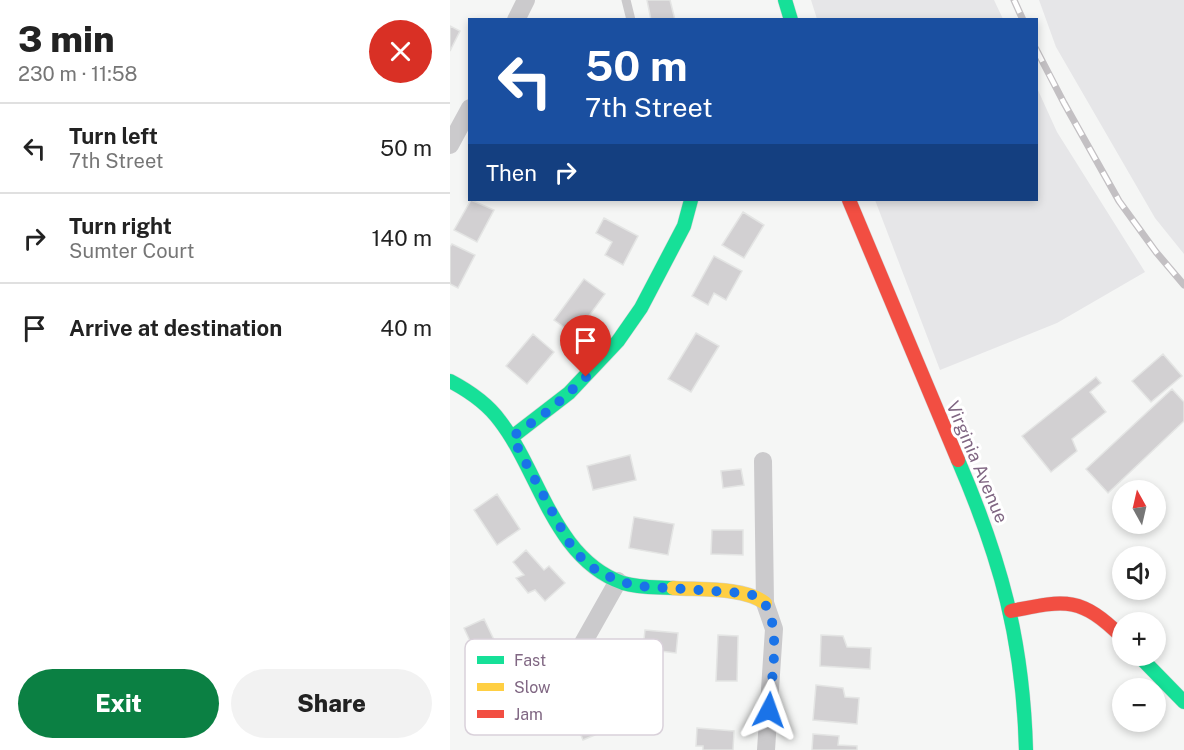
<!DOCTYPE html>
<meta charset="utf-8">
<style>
body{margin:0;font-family:"Public Sans",sans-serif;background:#f2f2f2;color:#222;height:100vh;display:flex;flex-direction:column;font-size:22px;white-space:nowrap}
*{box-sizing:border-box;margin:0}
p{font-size:20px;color:#767676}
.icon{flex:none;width:33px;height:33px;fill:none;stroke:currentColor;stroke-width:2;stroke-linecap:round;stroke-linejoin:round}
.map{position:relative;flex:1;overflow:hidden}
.sheet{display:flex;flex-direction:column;background:#fff;width:450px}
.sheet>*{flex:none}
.top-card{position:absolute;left:18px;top:18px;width:570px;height:183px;border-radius:0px;box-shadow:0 3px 9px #0003;background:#1a4fa0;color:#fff;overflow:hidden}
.needle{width:39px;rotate:352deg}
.buttons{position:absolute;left:662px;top:480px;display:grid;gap:12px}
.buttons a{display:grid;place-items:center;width:54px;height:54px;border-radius:50%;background:#fff;box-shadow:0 3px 9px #0003;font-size:30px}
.pin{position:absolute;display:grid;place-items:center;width:51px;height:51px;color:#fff;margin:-62px -26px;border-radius:50% 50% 50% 0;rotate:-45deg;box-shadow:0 0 6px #0007}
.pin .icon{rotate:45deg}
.me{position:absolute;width:66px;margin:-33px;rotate:4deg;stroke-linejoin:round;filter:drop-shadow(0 0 4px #0008)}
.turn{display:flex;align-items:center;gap:21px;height:126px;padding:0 18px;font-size:27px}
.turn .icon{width:78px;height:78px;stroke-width:2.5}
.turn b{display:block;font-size:42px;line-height:51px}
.then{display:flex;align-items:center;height:57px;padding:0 18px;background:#0003;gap:12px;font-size:22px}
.round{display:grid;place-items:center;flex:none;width:63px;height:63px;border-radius:32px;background:#f2f2f2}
.overview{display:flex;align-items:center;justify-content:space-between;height:102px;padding:0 18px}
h1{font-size:36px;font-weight:800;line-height:45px}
.primary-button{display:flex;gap:12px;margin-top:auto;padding:12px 18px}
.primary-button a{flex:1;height:69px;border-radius:36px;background:#0b8043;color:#fff;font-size:24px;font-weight:800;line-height:69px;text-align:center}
.primary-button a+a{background:#f2f2f2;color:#222}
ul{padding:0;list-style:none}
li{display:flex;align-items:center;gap:18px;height:90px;padding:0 18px;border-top:2px solid #e0e0e0}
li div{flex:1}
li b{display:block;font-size:22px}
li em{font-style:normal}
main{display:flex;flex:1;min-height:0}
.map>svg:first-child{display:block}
.built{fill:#e6e6e8}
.building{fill:#d2d0d2;stroke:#e4e5e4;stroke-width:1.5}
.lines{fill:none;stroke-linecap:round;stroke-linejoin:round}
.fast-casing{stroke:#d3d2d3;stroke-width:15}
.slow-casing{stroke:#d3d2d3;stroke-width:15}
.jam-casing{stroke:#d3d2d3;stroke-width:15}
.lane{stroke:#cbcacc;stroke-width:9}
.street{stroke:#cbcacc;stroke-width:18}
.fast{stroke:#16e098;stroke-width:14}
.slow{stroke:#ffcf43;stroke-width:14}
.jam{stroke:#f24e42;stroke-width:14}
.rail-casing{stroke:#c3c0c3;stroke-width:7}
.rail{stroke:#fff;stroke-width:4.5;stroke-dasharray:14;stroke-linecap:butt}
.route{stroke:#1a73e8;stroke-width:10;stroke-dasharray:0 18}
.labels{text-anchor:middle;stroke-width:6;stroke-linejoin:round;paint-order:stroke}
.street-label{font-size:18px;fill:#806783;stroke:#fff}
.key{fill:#fff;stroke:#d9d1da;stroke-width:1.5}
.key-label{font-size:16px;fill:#806783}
</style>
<main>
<section class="sheet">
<div class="overview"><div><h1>3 min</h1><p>230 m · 11:58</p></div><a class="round" style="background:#d93025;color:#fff"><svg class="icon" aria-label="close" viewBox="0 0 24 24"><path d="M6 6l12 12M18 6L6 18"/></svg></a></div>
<ul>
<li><svg class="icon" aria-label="left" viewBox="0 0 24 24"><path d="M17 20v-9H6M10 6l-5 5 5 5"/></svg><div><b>Turn left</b><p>7th Street</p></div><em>50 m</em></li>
<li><svg class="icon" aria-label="right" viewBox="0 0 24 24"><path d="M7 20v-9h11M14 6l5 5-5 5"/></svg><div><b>Turn right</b><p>Sumter Court</p></div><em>140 m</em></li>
<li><svg class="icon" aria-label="arrive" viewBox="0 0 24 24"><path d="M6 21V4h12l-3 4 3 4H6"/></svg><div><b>Arrive at destination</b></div><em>40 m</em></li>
</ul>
<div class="primary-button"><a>Exit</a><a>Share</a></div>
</section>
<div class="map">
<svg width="734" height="750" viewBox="0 0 734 750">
<rect width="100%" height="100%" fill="#f5f6f5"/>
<!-- built -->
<path class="built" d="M361,0H544L553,19H367Z
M589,0H734V254L705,218L606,47Z
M587,88L607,132L695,272L607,323L490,370L425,200H586Z"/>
<!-- building -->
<path class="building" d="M197,0H220L225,20H201Z
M0,26L10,31L0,51Z
M21,200L44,210L27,242L4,230Z
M293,212L314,225L294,258L272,245Z
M154,218L188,236L173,265L155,255L162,242L146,233Z
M2,244L25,255L8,288L0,284V247Z
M264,256L292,271L276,300L264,293L258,305L242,296Z
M134,279L155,294L125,335L104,320Z
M246,333L269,346L241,392L218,379Z
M83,334L104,352L77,384L56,366Z
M713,354L732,376L701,402L682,381Z
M646,377L651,383L640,392L656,412L622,439L627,451L601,472L572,436Z
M722,389L734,402V421L658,493L636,469Z
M180,455L186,480L143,490L137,466Z
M291,469L294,485L273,488L271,471Z
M47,494L70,529L47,545L24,510Z
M184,517L224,524L218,555L179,548Z
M262,530H293V555L261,554Z
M76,550L94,570L99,566L115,583L95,601L85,590L78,593L66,578L74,575L63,562Z
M34,619L46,644L26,654L14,628Z
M195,630L228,633L226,653L193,649Z
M268,635L288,636L287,681H266Z
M371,635L393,636L397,647L421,648L420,669L370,666Z
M366,685L393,688L395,697L409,698L407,724L363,720Z
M158,707L166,726L133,740L125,721Z
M247,728L284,731L283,750H253V746H246Z
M363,734L389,736L388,745L407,746V750H362Z"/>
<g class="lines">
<!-- fast casing -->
<g class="fast-casing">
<path id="fast" d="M335,0L341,20
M0,381C19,391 37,403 50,421C90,473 104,559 173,583C189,588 206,587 223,588
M62,437L119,393L168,341L191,308L234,226L241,200
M508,460C551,560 573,640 576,750
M689,656L734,702"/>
</g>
<!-- slow casing -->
<g class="slow-casing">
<path id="slow" d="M223,588C250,590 294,587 315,603"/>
</g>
<!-- jam casing -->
<g class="jam-casing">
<path id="jam" d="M399,200L508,460
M561,611C616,600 630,596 672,637"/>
</g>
<!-- lane -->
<path class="lane" d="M176,0L181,20"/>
<!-- street -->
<path class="street" d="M66,20L76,0
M0,145L20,108
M313,461L315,603L324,629L316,750
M124,659L168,581"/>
<!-- fast -->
<use href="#fast" class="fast"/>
<!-- slow -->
<use href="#slow" class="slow"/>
<!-- jam -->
<use href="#jam" class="jam"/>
<!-- rail casing -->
<g class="rail-casing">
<path id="rail" d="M564,0L573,20
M586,49L614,103L669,201L706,252L734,285"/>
</g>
<!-- rail -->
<use href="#rail" class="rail"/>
</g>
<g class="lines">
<!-- route -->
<path class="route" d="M136,377L101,409L62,437L118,541L133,560L146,570L168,581L188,586L293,593C300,594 309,596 314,603C332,626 321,682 319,710"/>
</g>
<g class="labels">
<!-- street labels -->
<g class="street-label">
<text transform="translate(527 462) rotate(67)" y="6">Virginia Avenue</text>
</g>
</g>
<!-- legend -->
<rect x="15" y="639" width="198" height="96" rx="9" class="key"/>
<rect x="27" y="656" width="27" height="8" fill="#16e098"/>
<rect x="27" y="683" width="27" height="8" fill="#ffcf43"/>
<rect x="27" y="710" width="27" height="8" fill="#f24e42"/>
<g class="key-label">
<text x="64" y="666">Fast</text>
<text x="64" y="693">Slow</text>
<text x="64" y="720">Jam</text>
</g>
</svg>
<div class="buttons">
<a><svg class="needle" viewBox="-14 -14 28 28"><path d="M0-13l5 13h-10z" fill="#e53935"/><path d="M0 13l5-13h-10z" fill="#767676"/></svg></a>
<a><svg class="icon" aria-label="sound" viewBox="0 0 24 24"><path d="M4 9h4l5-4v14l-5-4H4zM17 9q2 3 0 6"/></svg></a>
<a>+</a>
<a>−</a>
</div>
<div class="pin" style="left:136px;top:377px;background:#d93025"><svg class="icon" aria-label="arrive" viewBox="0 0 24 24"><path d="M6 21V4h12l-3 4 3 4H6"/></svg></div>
<svg class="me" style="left:319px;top:710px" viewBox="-20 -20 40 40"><path d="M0-17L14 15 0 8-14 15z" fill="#1a73e8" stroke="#fff" stroke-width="4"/></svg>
<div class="top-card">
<div class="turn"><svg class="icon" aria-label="left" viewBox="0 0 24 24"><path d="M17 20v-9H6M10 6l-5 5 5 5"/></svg><div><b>50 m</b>7th Street</div></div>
<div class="then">Then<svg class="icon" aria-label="right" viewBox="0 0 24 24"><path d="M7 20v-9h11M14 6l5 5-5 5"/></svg></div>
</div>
</div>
</main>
